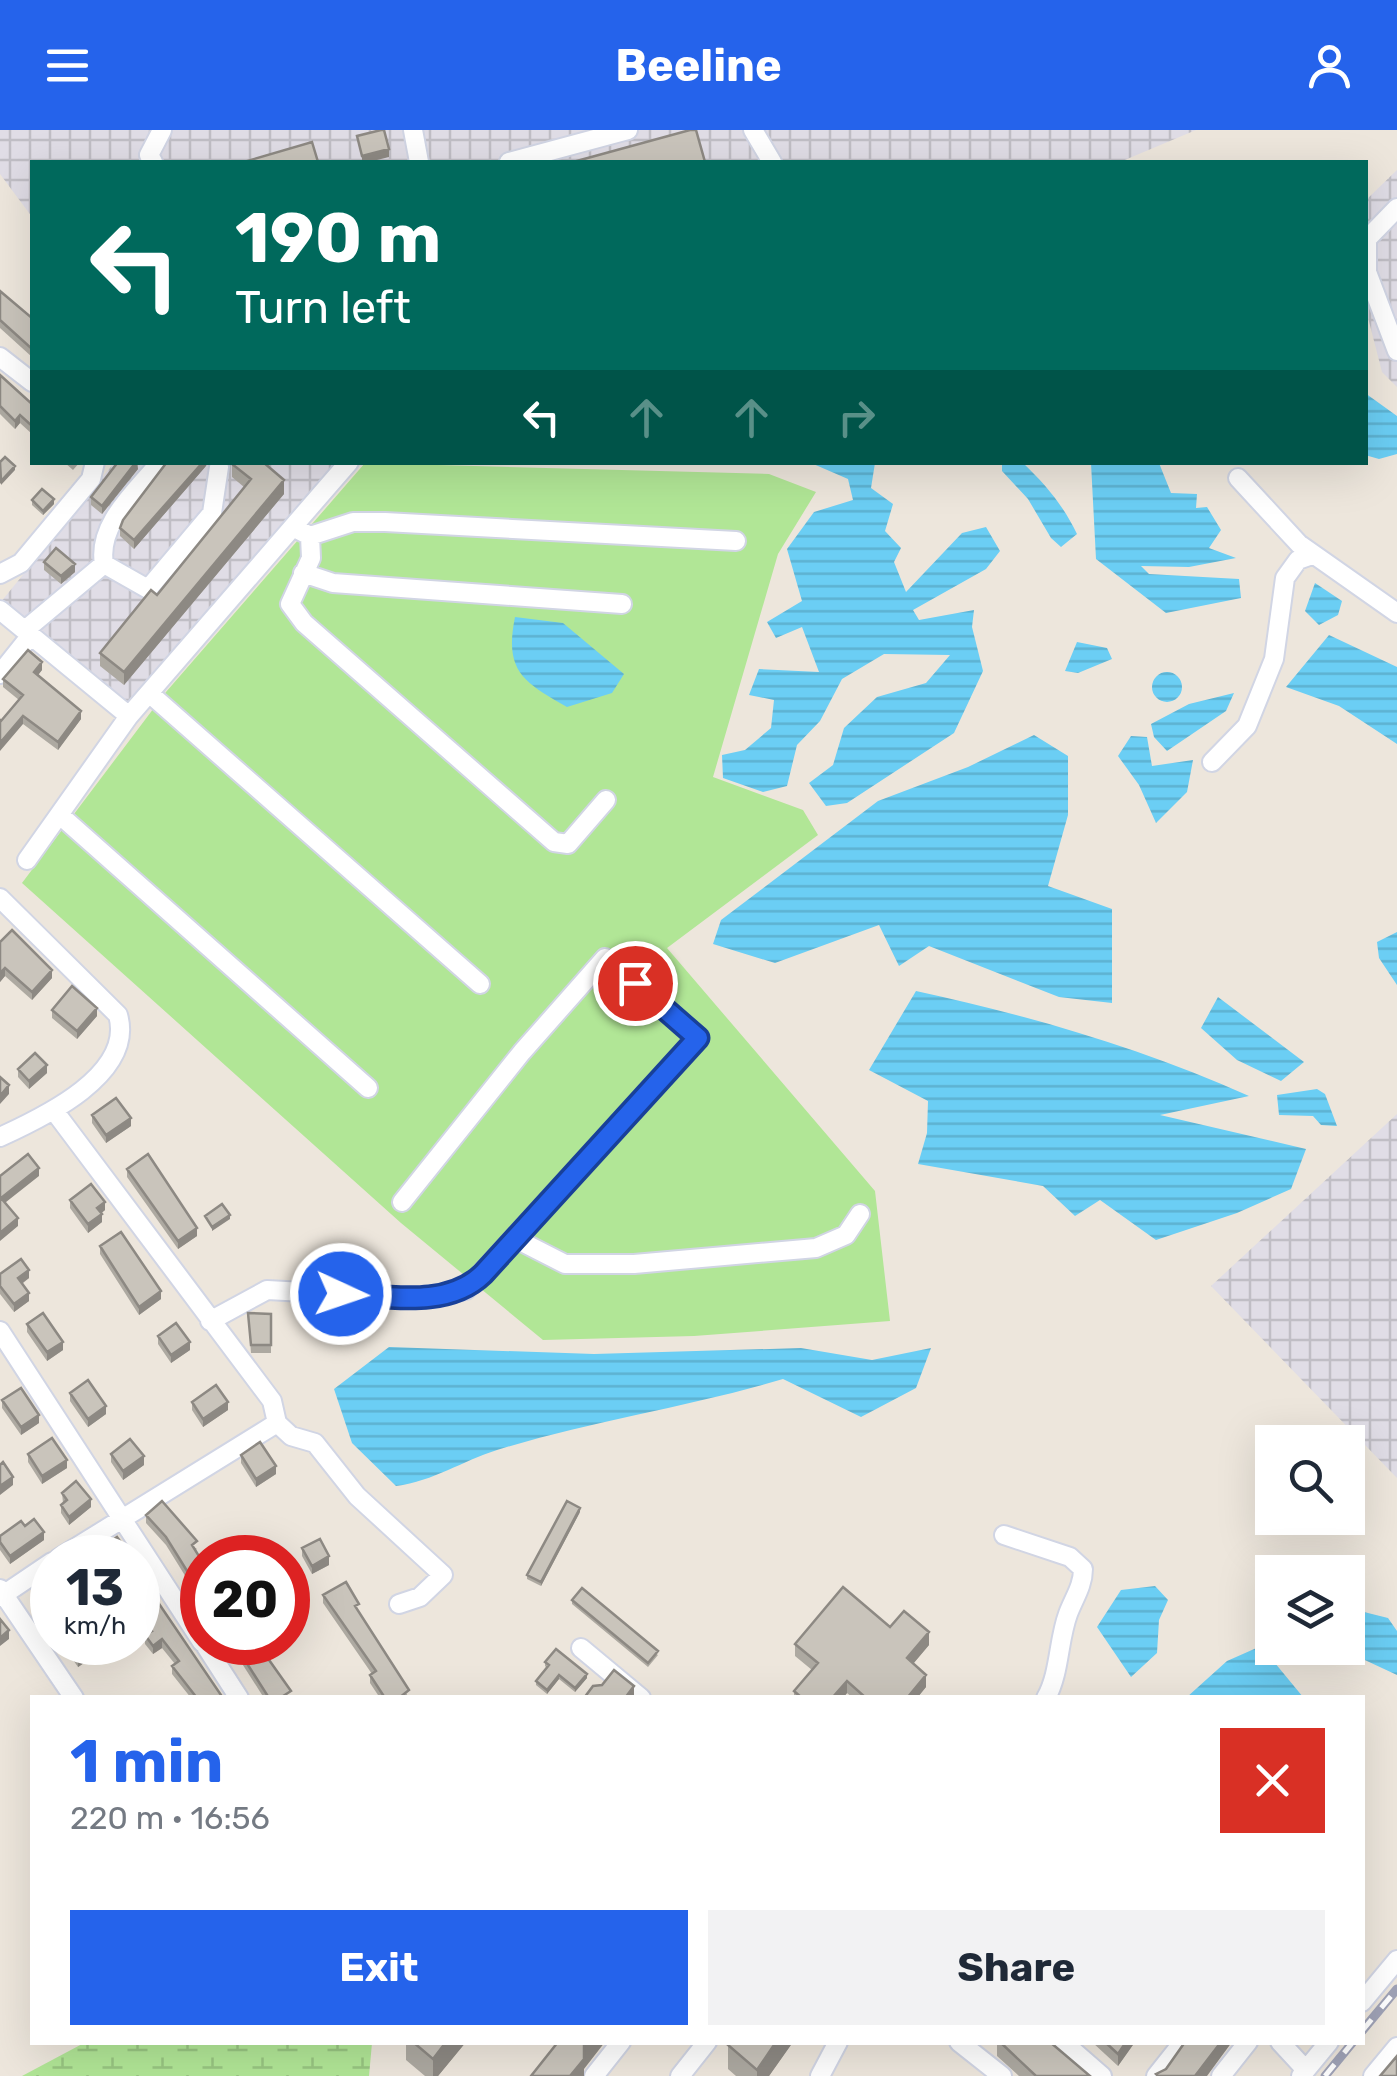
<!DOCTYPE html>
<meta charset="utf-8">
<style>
body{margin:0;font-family:Rubik,sans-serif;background:#f2f2f3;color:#1f2937;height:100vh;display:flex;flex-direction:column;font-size:38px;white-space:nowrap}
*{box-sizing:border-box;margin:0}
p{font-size:32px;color:#747a83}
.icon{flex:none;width:55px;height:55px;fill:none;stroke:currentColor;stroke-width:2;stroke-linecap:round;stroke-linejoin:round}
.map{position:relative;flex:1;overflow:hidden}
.sheet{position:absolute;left:30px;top:1565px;width:1335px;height:350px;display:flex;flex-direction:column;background:#fff;border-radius:0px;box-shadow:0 10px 40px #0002}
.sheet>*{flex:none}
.banner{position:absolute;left:30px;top:30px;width:1338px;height:305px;border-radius:0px;box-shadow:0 10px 40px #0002;background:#00695c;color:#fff;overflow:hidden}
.tools{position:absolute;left:1255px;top:1295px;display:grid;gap:20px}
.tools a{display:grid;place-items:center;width:110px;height:110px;border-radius:0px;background:#fff;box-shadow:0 10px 40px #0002;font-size:50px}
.speed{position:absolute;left:30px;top:1405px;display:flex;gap:20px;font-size:50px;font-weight:700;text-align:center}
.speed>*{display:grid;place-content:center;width:130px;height:130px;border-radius:50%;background:#fff;box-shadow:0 10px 40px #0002;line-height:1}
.speed small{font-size:25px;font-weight:400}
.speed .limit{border:15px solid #d22;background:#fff;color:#111}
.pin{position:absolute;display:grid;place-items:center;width:85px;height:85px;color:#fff;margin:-42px;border:5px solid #fff;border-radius:50%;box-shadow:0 2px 10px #0007}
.me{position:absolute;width:110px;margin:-55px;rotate:93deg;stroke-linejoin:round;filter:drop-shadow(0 0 8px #0008)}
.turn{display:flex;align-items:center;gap:35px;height:210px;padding:0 40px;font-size:45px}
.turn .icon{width:130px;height:130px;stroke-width:2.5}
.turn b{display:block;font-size:70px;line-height:85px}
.lanes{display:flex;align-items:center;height:95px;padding:0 40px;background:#0003;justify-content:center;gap:50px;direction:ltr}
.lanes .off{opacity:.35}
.round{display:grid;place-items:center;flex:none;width:105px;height:105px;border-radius:0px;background:#f2f2f3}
.headline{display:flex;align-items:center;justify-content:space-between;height:170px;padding:0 40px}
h1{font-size:60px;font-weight:700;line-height:75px;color:#2563eb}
.action{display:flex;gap:20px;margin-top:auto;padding:20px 40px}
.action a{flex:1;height:115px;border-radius:0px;background:#2563eb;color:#fff;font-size:40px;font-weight:700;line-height:115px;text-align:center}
.action a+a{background:#f2f2f3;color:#1f2937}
header{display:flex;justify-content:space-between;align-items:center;height:130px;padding:0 40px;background:#2563eb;color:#fff;font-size:45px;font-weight:700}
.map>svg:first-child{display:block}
.industrial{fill:url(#industrial-grid)}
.wetland{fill:url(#wetland-marsh)}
.garden{fill:#b1e696}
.water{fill:url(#water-rules)}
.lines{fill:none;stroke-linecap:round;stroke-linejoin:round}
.minor-casing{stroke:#d1d5e4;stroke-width:22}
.minor{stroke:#fff;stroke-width:18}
.rail-casing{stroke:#9fa2b6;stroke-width:9}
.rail{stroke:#fff;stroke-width:5;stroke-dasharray:15;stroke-linecap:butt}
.wall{fill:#ada9a1}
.shaded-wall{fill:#8d8983}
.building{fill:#c9c4bb;stroke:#8d8983;stroke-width:2.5}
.route-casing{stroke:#184099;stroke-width:25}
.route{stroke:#2563eb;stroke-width:18}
</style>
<header><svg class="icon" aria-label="menu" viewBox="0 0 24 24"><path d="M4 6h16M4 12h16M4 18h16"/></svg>Beeline<svg class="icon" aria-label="person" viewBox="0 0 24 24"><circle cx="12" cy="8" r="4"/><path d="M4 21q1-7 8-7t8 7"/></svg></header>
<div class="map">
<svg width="1397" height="1946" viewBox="0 0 1397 1946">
<defs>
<pattern id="industrial-grid" width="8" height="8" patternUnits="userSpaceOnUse" patternTransform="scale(2.5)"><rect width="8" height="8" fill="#e0dde6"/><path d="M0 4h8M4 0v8" fill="none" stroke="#c0bec5"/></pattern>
<pattern id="wetland-marsh" width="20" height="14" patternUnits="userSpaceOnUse" patternTransform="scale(2.5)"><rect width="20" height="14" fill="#b1e696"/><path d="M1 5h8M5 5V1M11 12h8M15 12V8" fill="none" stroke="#98c581"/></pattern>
<pattern id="water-rules" width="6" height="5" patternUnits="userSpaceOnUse" patternTransform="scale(2.5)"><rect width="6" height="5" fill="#6bcef4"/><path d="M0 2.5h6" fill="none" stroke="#5db1d1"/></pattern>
</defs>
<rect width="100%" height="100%" fill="#ede6dc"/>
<!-- industrial -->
<path class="industrial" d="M0,0H1196L1120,32H32V87L0,44Z
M1397,40V257L1382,242L1365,176V71Z
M114,333H335L126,576L0,473Z
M1397,984V1348L1211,1156Z"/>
<!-- wetland -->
<path class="wetland" d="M84,1913V1912L372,1913L369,1946H22Z"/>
<!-- garden -->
<path class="garden" d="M365,333L769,344L816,362L778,424L713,647L803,680L818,705L667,818L875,1061L890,1191L694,1206L543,1210L401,1093L22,753L166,562Z"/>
<!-- water -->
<path class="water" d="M1365,263L1397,286V324L1379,329L1365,325Z
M811,333H875L871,358L893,374L885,401L901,418L894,432L906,462L962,403L986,397L1000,421L986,439L913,480L919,490L974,480L972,497L983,541L954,603L847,673L826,676L809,653L833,635L844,598L877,567L926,553L950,525L884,524L842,549L820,591L797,615L787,656L763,662L723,648L722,625L745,620L771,598L774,570L749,565L759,539L819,542L802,497L776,508L767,492L802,471L787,419L814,382L853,370L848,349Z
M1002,333H1023C1046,355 1063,375 1077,404L1061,417L1051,408L1028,369L1002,341Z
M1091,333H1159L1171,363L1197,364L1196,378L1207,377L1221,400L1209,418L1236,428L1189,437L1141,436L1149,444L1239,449L1241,468L1166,483L1096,429Z
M1315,453L1342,471L1338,485L1319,495L1305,481Z
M515,487L563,493L624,544L612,563L567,577C523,552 504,541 515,487Z
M1329,505L1397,537V614L1339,576L1286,557Z
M1077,512L1107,518L1112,529L1078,543L1065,541Z
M1152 557a15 15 0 1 1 30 0a15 15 0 1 1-30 0Z
M1234,563L1226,581L1167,621L1154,607L1151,594L1189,574Z
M1034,605L1068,626V685L1048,756L1112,779V873L1059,867L929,816L899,836L879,795L775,833L713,814L721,790L878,671L968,637Z
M1131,606L1147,607L1152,636L1193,630L1187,662L1156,693L1139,655L1118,626Z
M1397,802V855L1379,828L1377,812Z
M916,861C1032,886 1141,918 1249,966L1160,985L1306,1019L1291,1059L1237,1083L1156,1110L1100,1070L1075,1086L1043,1056L918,1034L927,1003L928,971L869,940Z
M1218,867L1304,932L1281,951L1237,930L1201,898Z
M1317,959L1325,964L1337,996L1321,995L1313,986L1279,985L1277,965Z
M389,1217L594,1224L801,1218L872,1230L931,1218L916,1258L861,1287L783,1249C689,1277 591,1291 497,1320C462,1331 434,1351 396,1356L352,1313L334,1259Z
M1155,1456L1168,1470L1159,1490L1157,1523L1131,1547L1097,1497L1121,1460Z
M1348,1478L1388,1488L1397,1501V1545L1339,1518H1348Z
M1261,1516L1303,1567H1187L1227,1531Z"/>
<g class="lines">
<!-- minor casing -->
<g class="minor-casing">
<path id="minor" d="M413,0L419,32
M753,0L772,32
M153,32L149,25L162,0
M509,32L628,0
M1397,78L1367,109V142L1397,221
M0,227L32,252
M1238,348L1299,414L1397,483
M293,397L310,406L311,428L290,474L304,493L554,712L568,714L606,670
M310,406L353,392H385L736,411
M104,434C97,394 136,362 160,332
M303,443L333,453L622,474
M0,444L21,433L91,349L95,332
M0,480L129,586
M25,500L104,434L148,459L212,383L219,337
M0,544L31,505
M149,563L480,854
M1212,632L1247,596L1274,529L1285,448L1298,430L1312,425
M61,686L368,958
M27,730L129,586L349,332
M0,768L118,885C135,944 44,987 0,1007
M55,982L272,1271L277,1293L291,1306L315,1313L357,1366L443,1445L420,1467L399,1474
M514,1108L565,1134H634L816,1118L846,1105L860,1084
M210,1191L267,1160L415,1168L466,1160L698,908L605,828L522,922L402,1072
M0,1201L202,1512
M1004,1405L1070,1427L1083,1439C1083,1456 1074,1468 1068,1484C1058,1511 1060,1543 1046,1568
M59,1428L277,1293
M0,1459L74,1568
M0,1467L52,1432
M203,1512L239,1568
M581,1518L641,1568
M1362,1872L1397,1830
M959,1912L1002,1946
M1063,1912L1102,1946
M1280,1912L1306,1940
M594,1946L621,1912
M680,1946L707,1912
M820,1946L838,1912
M1156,1946L1183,1912
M1221,1946L1248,1912
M1301,1946L1329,1912
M1373,1946L1397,1917"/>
</g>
<!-- minor -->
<use href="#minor" class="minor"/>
<!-- rail casing -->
<g class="rail-casing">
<path id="rail" d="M1362,1901L1397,1859
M1325,1946L1353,1912"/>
</g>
<!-- rail -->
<use href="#rail" class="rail"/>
</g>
<!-- wall -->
<path class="wall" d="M0,161L32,188V227L0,198Z
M0,245L32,274V304L20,293L15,299L0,284Z
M64,332H80L73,340Z
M138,332V339L102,384L91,375V367Z
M232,334L284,364L124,555L100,536V523L157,465L244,357L232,347Z
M206,336L134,419L120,406V398Z
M32,370L54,374L43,385L32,375Z
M44,432L75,442L61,454L44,440Z
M42,540L38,545L81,589L58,620L23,594L1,591L19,570L3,557V549Z
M0,812L52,848L32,870L5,846L0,852Z
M52,880L97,886L77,909L52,888Z
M18,939L47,943L29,959L18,947Z
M92,985L131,996L106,1013L92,993Z
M127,1039L197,1106L178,1119L127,1047Z
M70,1070L105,1080L101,1083L102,1092L88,1103L70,1078Z
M100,1116L161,1169L139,1185L100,1124Z
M0,1144L29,1148L22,1154L29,1171L14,1182L0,1164Z
M248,1183L271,1184V1223H251Z
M27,1194L63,1220L47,1231L27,1202Z
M158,1206L190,1220L171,1233L158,1214Z
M70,1263L106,1284L88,1297L70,1271Z
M2,1270L39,1293L21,1305L2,1278Z
M192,1272L228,1280L203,1297L192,1280Z
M28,1324L67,1338L42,1354L28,1332Z
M111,1324L144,1335L123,1350L111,1332Z
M241,1325L276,1344L256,1357L241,1333Z
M62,1363L91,1377L69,1395L61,1383V1375L63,1373Z
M580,1382L541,1456L527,1449V1445Z
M146,1385L197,1419L195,1420L202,1431V1473L166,1415L146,1393Z
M25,1396L44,1410L10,1434L0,1420V1406Z
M302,1418L329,1435L312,1444L302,1426Z
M52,1449V1488L49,1491L34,1470V1462Z
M323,1465L359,1482L409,1568H380L370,1553V1545L372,1544L323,1473Z
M572,1470L658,1525L648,1537L572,1474Z
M138,1471L223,1568H191L172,1544V1536L175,1534L162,1518L153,1524L145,1514V1505L148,1503L138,1489Z
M890,1497L929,1515L913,1534L926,1557L917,1568H853L847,1563L843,1568H794V1561L812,1540L795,1526V1514Z
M65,1512H94L96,1525L78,1537L65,1518Z
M241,1524L291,1568H264L241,1532Z
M545,1532L587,1548L575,1562L559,1549L547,1564L536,1555V1551L547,1538L545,1536Z
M406,1912H466L438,1946H425L406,1930Z
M731,1912H793L769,1946H736L728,1939V1915Z
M997,1912H1050L1090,1946H1019L997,1926Z
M1092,1912H1135L1118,1936Z"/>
<!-- shaded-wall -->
<path class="shaded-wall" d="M389,19V27L369,32H362V26Z
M20,285V293L15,299V291Z
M136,332L138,339L102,384V376Z
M203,332H208L206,336L134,419V410Z
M15,336V340L1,355V351Z
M284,350V364L124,555V542Z
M54,369V374L43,385V381Z
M75,434V442L61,454V446Z
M42,532V540L34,550V542Z
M81,581V589L58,620V612Z
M23,586V594L0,621V613Z
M5,838V846L0,852V843Z
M52,840V848L32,870V862Z
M97,878V886L77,909V901Z
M47,935V943L29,959V951Z
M9,955V964L0,974V966Z
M131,988V996L106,1013V1005Z
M39,1038V1046L1,1076V1068Z
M105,1072V1080L97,1087V1078Z
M102,1084V1092L88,1103V1094Z
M230,1085V1089L212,1101V1097Z
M18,1088V1096L0,1111V1103Z
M197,1098V1106L178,1119V1111Z
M29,1140V1148L18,1156V1148Z
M161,1161V1169L139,1185V1177Z
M29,1163V1171L14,1182V1174Z
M63,1212V1220L47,1231V1222Z
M190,1212V1220L171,1233V1225Z
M228,1272V1280L203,1297V1289Z
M106,1276V1284L88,1297V1289Z
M39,1285V1293L21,1305V1297Z
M144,1326V1335L123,1350V1341Z
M67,1330V1338L42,1354V1346Z
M276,1336V1344L256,1357V1349Z
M13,1347V1355L0,1365V1356Z
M91,1369V1377L69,1395V1387Z
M580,1378V1382L541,1456V1452Z
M44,1402V1410L10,1434V1426Z
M329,1426V1435L312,1444V1436Z
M9,1500V1509L0,1516V1508Z
M929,1502V1515L907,1541V1528Z
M162,1509V1518L153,1524V1516Z
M96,1516V1525L78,1537V1529Z
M587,1544V1548L575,1562V1558Z
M559,1545V1549L547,1564V1560Z
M926,1545V1557L917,1568H907Z
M847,1551V1563L843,1568H832Z
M634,1556V1568H625Z
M446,1912H466L438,1946H433V1929Z
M586,1912H605L584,1939V1946H570Z
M776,1912H793L769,1946H757V1940Z
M1126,1912H1135L1118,1936V1924Z
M1221,1912H1232L1207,1946H1195Z"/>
<!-- building -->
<path class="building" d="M381,0H384L389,19L362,26L357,6Z
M690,0H696L705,32H573Z
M312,12L318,32H244Z
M0,161L32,188V219L0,190Z
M0,245L32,274V296L20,285L15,291L0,276Z
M5,327L15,336L1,351L0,332Z
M118,332H136L102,376L91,367Z
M167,332H203L134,410L120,398L123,390Z
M233,332H263L284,350L124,542L100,523L151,460L157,465L251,349L232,334Z
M42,359L54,369L43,381L32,370Z
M56,418L75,434L61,446L44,432Z
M28,520L42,532L34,542L81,581L58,612L23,586L0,613V590L1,591L23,565L3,549Z
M12,800L52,840L32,862L5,838L0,843V812Z
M72,856L97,878L77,901L52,880Z
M35,923L47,935L29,951L18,939Z
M0,947L9,955L0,966Z
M116,968L131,988L106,1005L92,985Z
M28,1024L39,1038L1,1068L18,1088L0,1103V1046Z
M148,1024L197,1098L178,1111L127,1039Z
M91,1054L105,1072L97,1078L102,1084L88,1094L70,1070Z
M222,1074L230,1085L212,1097L205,1086Z
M121,1102L161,1161L139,1177L100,1116Z
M21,1129L29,1140L18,1148L29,1163L14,1174L0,1156V1144Z
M43,1183L63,1212L47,1222L27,1194Z
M248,1183L271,1184V1215H251Z
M176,1193L190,1212L171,1225L158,1206Z
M88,1250L106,1276L88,1289L70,1263Z
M216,1255L228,1272L203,1289L192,1272Z
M21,1258L39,1285L21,1297L2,1270Z
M52,1308L67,1330L42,1346L28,1324Z
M130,1309L144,1326L123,1341L111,1324Z
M260,1312L276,1336L256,1349L241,1325Z
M3,1332L13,1347L0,1356V1335Z
M76,1351L91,1369L69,1387L61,1375L67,1370L62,1363Z
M162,1371L197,1411L192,1415L202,1431V1465L166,1407L146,1385Z
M567,1371L580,1378L541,1452L527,1445Z
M34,1389L44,1402L10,1426L0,1412V1406L21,1391L25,1396Z
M117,1407L131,1426L128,1428H91L90,1426Z
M320,1409L329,1426L312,1436L302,1418Z
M52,1449V1480L49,1483L34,1462Z
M346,1452L359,1474L355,1476L409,1560L399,1568H385L370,1545L376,1541L323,1465Z
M843,1457L890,1497L904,1481L929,1502L907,1528L926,1545L907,1568H866L847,1551L832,1568H802L794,1561L818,1533L795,1514Z
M582,1458L658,1521L648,1533L572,1470Z
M151,1462L223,1568H197L172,1536L179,1531L162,1509L153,1516L145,1505L152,1501L138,1481V1471Z
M0,1489L9,1500L0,1508Z
M67,1512H94L96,1516L78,1529Z
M257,1513L291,1561L280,1568H269L241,1524Z
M556,1519L587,1544L575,1558L559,1545L547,1560L536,1551L549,1535L545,1532Z
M614,1540L634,1556L625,1568H584L593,1556L602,1555Z
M413,1912H446L433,1929Z
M558,1912H586L584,1915V1929L570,1946H531Z
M731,1912H776L757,1940L728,1915Z
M1000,1912H1050L1090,1946H1036Z
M1105,1912H1126L1118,1924Z
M1185,1912H1221L1195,1946H1158L1156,1944L1166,1939Z
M1397,1926V1946H1380Z"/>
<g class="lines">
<!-- route casing -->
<g class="route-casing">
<path id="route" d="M341,1164C388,1166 447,1179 483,1144L698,908L635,853"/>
</g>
<!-- route -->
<use href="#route" class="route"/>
</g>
</svg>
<div class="tools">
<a><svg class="icon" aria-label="search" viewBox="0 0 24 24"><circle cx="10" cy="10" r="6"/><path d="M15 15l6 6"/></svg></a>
<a><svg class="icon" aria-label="layers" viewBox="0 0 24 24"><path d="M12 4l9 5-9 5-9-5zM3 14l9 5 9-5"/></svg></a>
</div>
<div class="speed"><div>13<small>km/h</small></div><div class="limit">20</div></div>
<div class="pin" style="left:635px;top:853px;background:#d93025"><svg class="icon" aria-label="arrive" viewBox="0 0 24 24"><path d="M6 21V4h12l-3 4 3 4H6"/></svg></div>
<svg class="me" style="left:341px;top:1164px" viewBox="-20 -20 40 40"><circle r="17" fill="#2563eb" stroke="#fff" stroke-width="3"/><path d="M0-11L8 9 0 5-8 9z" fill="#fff"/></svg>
<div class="banner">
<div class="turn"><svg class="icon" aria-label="left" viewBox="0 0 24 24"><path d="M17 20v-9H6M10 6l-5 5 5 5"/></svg><div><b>190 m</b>Turn left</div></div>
<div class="lanes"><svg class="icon" aria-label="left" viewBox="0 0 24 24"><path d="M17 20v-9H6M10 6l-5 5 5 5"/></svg><svg class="icon off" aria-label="ahead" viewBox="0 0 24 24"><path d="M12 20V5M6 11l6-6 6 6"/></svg><svg class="icon off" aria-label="ahead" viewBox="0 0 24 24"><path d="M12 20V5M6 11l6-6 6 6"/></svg><svg class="icon off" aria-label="right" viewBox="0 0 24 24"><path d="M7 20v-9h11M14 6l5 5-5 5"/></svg></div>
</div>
<section class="sheet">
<div class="headline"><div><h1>1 min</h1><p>220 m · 16:56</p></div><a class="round" style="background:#d93025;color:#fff"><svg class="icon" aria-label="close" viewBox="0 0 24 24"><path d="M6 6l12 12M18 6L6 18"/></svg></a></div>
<div class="action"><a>Exit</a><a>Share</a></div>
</section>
</div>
